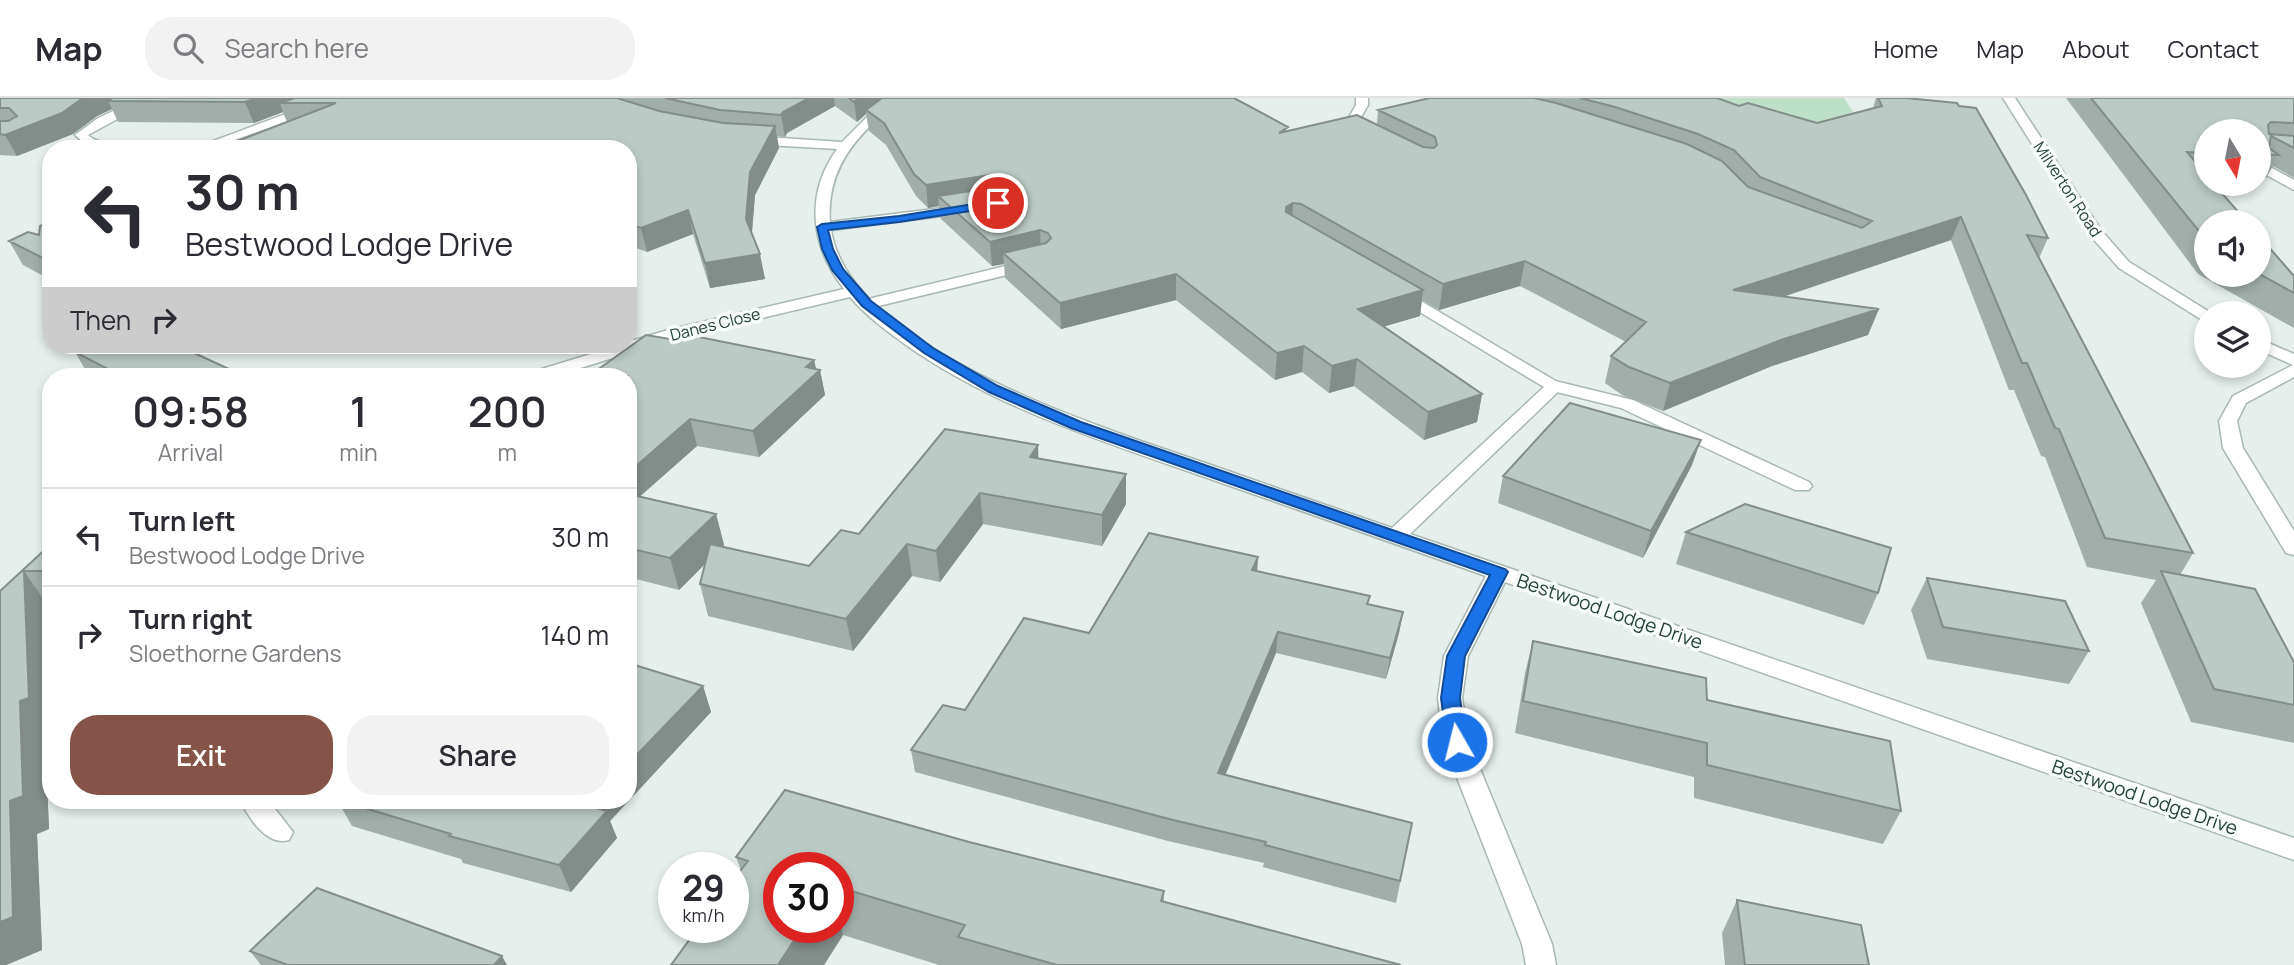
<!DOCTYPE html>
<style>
body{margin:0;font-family:Manrope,sans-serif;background:#f2f2f3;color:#2b2b33;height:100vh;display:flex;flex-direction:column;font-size:26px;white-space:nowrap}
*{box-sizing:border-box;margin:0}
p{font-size:23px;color:#7c7c81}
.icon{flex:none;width:38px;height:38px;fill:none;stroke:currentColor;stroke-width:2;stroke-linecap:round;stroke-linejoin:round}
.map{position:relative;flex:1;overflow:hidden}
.details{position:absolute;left:42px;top:270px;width:595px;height:441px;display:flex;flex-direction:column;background:#fff;border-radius:28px;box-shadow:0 4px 10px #0003}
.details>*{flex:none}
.guide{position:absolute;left:42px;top:42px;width:595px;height:214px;border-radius:28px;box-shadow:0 4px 10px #0003;background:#fff;color:#2b2b33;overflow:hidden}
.needle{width:46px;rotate:170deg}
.buttons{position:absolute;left:2194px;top:21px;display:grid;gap:14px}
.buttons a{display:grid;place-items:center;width:77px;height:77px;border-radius:50%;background:#fff;box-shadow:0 4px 10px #0003;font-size:35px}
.speed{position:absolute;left:658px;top:754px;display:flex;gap:14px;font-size:35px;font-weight:700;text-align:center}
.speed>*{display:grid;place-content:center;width:91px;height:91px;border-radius:50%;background:#fff;box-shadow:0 4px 10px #0003;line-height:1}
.speed small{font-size:18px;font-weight:400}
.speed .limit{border:10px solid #d22;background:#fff;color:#111}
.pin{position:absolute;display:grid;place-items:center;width:60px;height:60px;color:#fff;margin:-30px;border:4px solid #fff;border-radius:50%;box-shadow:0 2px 7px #0007}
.me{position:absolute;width:77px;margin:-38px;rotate:352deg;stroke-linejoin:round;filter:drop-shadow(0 0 5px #0008)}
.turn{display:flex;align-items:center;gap:24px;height:147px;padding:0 28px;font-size:32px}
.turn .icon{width:91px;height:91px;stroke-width:2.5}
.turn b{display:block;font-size:49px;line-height:60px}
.then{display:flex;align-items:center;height:66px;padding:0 28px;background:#0003;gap:14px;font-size:26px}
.eta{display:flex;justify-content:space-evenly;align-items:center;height:119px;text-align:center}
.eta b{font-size:42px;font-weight:600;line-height:49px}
.action{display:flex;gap:14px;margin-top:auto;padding:14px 28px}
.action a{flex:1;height:80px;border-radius:28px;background:#855347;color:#fff;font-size:28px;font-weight:600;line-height:80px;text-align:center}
.action a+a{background:#f2f2f3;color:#2b2b33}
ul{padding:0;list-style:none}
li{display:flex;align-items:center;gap:21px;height:98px;padding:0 28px;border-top:2px solid #e1e1e2}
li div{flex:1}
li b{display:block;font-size:26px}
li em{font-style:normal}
header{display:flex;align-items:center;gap:42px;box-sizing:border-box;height:98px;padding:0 35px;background:#fff;border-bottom:2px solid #e1e1e2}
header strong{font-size:33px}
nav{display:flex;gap:38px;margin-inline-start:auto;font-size:24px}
.search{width:490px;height:63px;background:#f2f2f3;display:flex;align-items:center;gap:18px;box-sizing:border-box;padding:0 24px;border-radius:28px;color:#7c7c81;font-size:26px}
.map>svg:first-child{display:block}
.green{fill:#bfe0c8}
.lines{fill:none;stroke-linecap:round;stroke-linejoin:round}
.service-casing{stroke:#a8b8b2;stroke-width:3}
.minor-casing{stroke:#a8b8b2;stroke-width:3}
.service{fill:#fff;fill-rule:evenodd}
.minor{fill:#fff;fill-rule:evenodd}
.wall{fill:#a1aea9;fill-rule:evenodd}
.shaded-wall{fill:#838d89}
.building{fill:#bbcac4;stroke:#838d89;stroke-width:2}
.route{fill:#1a73e8;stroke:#114b97;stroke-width:2}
.labels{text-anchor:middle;stroke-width:7;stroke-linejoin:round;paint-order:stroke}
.far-street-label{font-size:16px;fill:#24423a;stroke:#f7fbf9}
.street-label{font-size:19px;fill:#24423a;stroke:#f7fbf9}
</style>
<header>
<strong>Map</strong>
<div class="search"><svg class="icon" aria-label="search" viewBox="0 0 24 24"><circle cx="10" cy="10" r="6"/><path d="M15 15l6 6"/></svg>Search here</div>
<nav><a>Home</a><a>Map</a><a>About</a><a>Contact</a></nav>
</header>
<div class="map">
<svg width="2294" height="867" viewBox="0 0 2294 867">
<rect width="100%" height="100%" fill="#e6efeb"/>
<!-- green -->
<path class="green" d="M1688,0H1844L1869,38Z"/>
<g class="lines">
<!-- service casing -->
<g class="service-casing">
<path id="service" d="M1031,162L1039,167L1036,170L866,211L858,206L860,203Z
M1555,283L1633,302L1809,384L1812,388L1809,392H1795L1621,310L1549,292L1546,288L1549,284Z"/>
</g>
<!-- minor casing -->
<g class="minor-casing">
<path id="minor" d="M141,0H156L88,37C100,49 122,42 135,51L90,50L75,37L98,20Z
M340,0H361L315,13L210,51H192L307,8Z
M893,0H907C898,9 886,15 876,23C845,50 827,82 830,124L966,107L973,111L966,115L831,132C850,253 1109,332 1211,367C1271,388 1331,409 1392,430L1544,289L1390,196L1392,193H1404L1564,288L1410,436L2294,740V762L1505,484L1468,558L1462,600L1469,644L1552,846L1556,867H1526L1522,846L1443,644L1438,600L1444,558L1486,478C1396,446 1306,414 1216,383C1111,346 998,312 906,247C887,233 866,218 850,199L673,241L555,278H529L532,274L620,247H628V244L668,232L844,191C811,149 804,97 837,51L749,46L743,42L749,38L842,44L868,18Z
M1356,0H1368V7L1360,21L1364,30L1374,37L1372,40C1359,42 1353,32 1348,21L1356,7Z
M2003,0H2015L2101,132L2129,164L2211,215H2207V225L2119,170L2088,135Z
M2259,63L2294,82V92L2259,73Z
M2259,241L2294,256V279L2246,305L2237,323L2243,350L2294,433V457L2286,455L2223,350L2219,323L2233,298L2293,267L2259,252Z
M240,702H268L293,734L289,742C267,749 249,720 240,702Z"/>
</g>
<!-- service -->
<use href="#service" class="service"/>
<!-- minor -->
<use href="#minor" class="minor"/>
</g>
<!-- wall -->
<path class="wall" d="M0,0H1234L1287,33L1377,26L1378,12L1430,0H1717L1739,8L1817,25L1873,10L1876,0H1906L2048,140L2039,160L2193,455L2180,477L2294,564V645L2191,624L2141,505L2156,482L2087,469L2045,359L2041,358L2014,292H2009L1951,142L1783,199L1868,237L1772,268L1663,313L1622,297L1605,285L1611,258L1626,244L1520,188L1439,212L1422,202L1420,218L1384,228L1482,296L1477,324L1424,342L1354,288L1329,295L1302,274L1275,282L1176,202L1061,231L1005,180L1004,166L992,168L941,121L939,108L928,110L916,98L886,47L869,33L866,16L857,24L835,8L787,35L785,39L777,38L779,50L755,97L752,135L765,181L710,190L693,136L647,154L628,147V51L287,24L283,14L254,25L118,24L112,11L97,18L73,36L17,58L0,57Z
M2066,0H2294V80L2273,68L2266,80H2259V33H2207V177H2259V138L2294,178V230L2198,176Z
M51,123V182L23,167L9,143L39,137Z
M676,242L814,262L816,271L820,272L825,297L759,359L697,348L640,398L716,416L724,447L723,449L809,468L859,436L1038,347V360L1126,376V406L1102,448L983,426L940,484L912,478L853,553L708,518L700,486L705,466L679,492L628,479V278Z
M75,254L244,278H89Z
M1692,367L1643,460L1498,405L1503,378Z
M1686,434L1878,495L1864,527L1676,466Z
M51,446V505H46L51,594V633L45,636L49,731L37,736L42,852L6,867H0V493Z
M1257,473L1369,507L1403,514L1399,535L1386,581L1276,555L1226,676L1412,725L1396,805L1263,769L1264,765L1168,743L915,674L911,652L965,612L1089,535Z
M1927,480L2089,553L2069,586L1927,561L1911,512Z
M1533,543L1707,602L1901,713L1883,746L1694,700V679L1515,635L1525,575Z
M703,588L711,614L610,723L617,740L571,794L463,765L461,761L352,728L337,702Z
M785,692L969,744L1164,793V804L1401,867H939L843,837L824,867H671L698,830H733V782L741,772L736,759ZM779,770H838V830H779Z
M1737,802L1869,867H1725L1722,835Z
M250,853L507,867H261Z"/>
<!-- shaded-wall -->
<path class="shaded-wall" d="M83,0H135L108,3L112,11L97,18L73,36L17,58L5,37Z
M257,0H329L280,5L283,14L254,25L245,4Z
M809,0H834L835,8L787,35L785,39L781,17L783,14Z
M858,0H899L866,12V16L857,24L854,4Z
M775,28L779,50L755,97L751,145L746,121L750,74Z
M996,76L998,98H938L939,108L928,110L926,87Z
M1293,105L1292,129L1285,133L1286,109Z
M688,112L693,136L647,154L641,130Z
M1961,119L1951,142L1725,218L1733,192Z
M1040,132L1041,156L1003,155L1004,166L992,168L990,144Z
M760,156L765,181L710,190L705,165Z
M1525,163L1520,188L1439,212L1443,186Z
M1176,176V202L1061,231L1060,205Z
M1423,192L1420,218L1356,237L1358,211Z
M1879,211L1868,237L1772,268L1663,313L1670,285L1781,242Z
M1304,248L1302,274L1275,282L1277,255Z
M1357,261L1354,288L1329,295L1332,268Z
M814,262L817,275L820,272L825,297L759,359L753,333L806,269Z
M1482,296L1477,324L1424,342L1428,314Z
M690,321L697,348L628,409V375Z
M1701,342L1692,367L1643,460L1651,433Z
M1038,347L1039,377L1030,359Z
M1126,376V406L1102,448V417Z
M980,395L983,426L940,484L936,453Z
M716,416L724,447L679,492L670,460Z
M907,446L912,478L853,553L846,521Z
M1258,459L1257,479L1252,472Z
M24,473L46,505L51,594V633L45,636L49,731L37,736L42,852L6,867H0V824L10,703L20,603Z
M1403,514L1399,535L1386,581L1390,560Z
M1278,534L1276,555L1217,696L1218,675Z
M703,588L711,614L610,723L617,740L571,794L559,767L589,708L595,702H628V666Z
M838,819L843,837L824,867H778L802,830H838Z
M502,858L507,867H494Z"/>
<!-- building -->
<path class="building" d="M0,0H83L62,15L5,37L0,36V23H8L17,18L9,10H0Z
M113,0H257L245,4L108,3Z
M295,0H617L659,13L723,25L775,28L750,74L746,121L760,156L705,165L688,112L641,130L628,126V51H217L336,5H280Z
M665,0H809L783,14L781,17L720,12Z
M849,0H858L854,4Z
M882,0H1234L1288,29L1279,35L1357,17L1423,49L1434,50L1437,47L1435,39L1378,12L1430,0H1534L1556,5L1687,46L1722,63L1748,89L1862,130L1872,123L1760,79L1734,52L1698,36L1615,9L1580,0H1717L1739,8L1748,5L1817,25L1882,8L1878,0H1906L1957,5L1959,8L1976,10L2026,97L2048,140L2027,137L2193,455L2105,440L2059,331L2055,330L2027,265H2022L1961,119L1733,192L1879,211L1781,242L1670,285L1629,269L1611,258L1646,224L1525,163L1443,186L1301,106L1293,105L1286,109V114L1423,192L1358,211L1482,296L1428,314L1357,261L1332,268L1304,248L1277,255L1176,176L1060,205L1003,155L1046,145L1051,140L1048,135L1040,132L990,144L938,98L997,89L1005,84V80L996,76L926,87L914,76L884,25L866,12Z
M2091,0H2294V25L2271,24L2268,27L2269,36L2294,38V50L2271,38L2269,50L2279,57L2259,56V33H2207V55L2187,54L2207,77V86H2214L2247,124H2207V143Z
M51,123V164L9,143L28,134L39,137L40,128Z
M2259,138L2294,178V195L2259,176Z
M684,236L814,262L806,269L820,272L753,333L690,321L628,375V278H589L646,237L676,242Z
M95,247H177L244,278H121L75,254Z
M1570,305L1701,342L1651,433L1503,378Z
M945,331L1038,347L1030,359L1126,376L1102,417L980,395L936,453L907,446L846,521L700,486L710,446L809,468L841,432L859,436Z
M628,396L716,416L670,460L628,450Z
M1745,406L1891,450L1878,495L1686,434Z
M1149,435L1258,459L1252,472L1370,498L1367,506L1403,514L1390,560L1278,534L1218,675L1412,725L1400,783L1265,747L1266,744L1169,721L911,652L943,607L965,612L1024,520L1089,535Z
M51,446V473H24L29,600L20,603L23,698L10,703L13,819L0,824V493Z
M2161,473L2255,491L2294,564V607L2214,591Z
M1927,480L2065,503L2089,553L1943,529Z
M1533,543L1706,580L1707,602L1890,643L1901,713L1707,667V645L1523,603Z
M628,565L703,588L628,666Z
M785,692L969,744L1164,793L1161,803L1401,867H1057L958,839L965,827L838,789V770H779V830H802L778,867H671L698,830H733V782L748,763L736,759Z
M338,702H595L589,708L607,713L559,767L449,738L451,736Z
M317,790L502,858L494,867H288L250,853Z
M1737,802L1861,827L1869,867H1745Z"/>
<!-- route -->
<path class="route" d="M998,102L1004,105L1002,108L899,124L828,132L833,151L843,171L871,203L933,250L998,288L1081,324L1505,471L1508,474L1465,558L1460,600L1466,644L1463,649H1450L1447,644L1441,600L1447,558L1490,477L1071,330L989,294L924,255L862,208L832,172L822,151L817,129L822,126L899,118Z"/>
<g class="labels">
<!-- far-street labels -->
<g class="far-street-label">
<text transform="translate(2068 91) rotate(57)" y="6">Milverton Road</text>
<text transform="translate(715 226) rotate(-14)" y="6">Danes Close</text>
</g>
<!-- street labels -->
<g class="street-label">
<text transform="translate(1610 513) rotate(19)" y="7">Bestwood Lodge Drive</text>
<text transform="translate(2145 699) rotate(19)" y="7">Bestwood Lodge Drive</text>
</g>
</g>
</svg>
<div class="buttons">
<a><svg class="needle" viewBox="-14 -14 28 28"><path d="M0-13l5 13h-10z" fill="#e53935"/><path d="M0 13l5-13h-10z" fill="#7c7c81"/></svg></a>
<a><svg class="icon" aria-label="sound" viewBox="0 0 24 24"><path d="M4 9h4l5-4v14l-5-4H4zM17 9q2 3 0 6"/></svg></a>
<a><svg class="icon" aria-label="layers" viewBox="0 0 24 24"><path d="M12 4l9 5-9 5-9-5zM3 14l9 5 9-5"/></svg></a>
</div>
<div class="speed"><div>29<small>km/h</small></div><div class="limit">30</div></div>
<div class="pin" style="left:998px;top:105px;background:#d93025"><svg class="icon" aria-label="arrive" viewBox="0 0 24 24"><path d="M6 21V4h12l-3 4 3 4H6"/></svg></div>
<svg class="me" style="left:1457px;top:644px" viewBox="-20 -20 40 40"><circle r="17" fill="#1a73e8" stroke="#fff" stroke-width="3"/><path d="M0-11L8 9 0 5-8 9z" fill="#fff"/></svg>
<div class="guide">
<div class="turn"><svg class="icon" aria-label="left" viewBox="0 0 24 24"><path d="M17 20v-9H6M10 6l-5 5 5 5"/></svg><div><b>30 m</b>Bestwood Lodge Drive</div></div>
<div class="then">Then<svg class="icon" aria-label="right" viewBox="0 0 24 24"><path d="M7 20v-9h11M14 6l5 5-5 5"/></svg></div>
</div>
<section class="details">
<div class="eta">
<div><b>09:58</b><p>Arrival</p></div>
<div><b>1</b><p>min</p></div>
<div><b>200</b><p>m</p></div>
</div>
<ul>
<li><svg class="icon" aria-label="left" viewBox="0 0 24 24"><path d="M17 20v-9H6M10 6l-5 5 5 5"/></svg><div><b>Turn left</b><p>Bestwood Lodge Drive</p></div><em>30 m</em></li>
<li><svg class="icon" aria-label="right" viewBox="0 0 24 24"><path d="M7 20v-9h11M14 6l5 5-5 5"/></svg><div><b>Turn right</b><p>Sloethorne Gardens</p></div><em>140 m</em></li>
</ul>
<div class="action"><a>Exit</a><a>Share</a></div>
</section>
</div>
